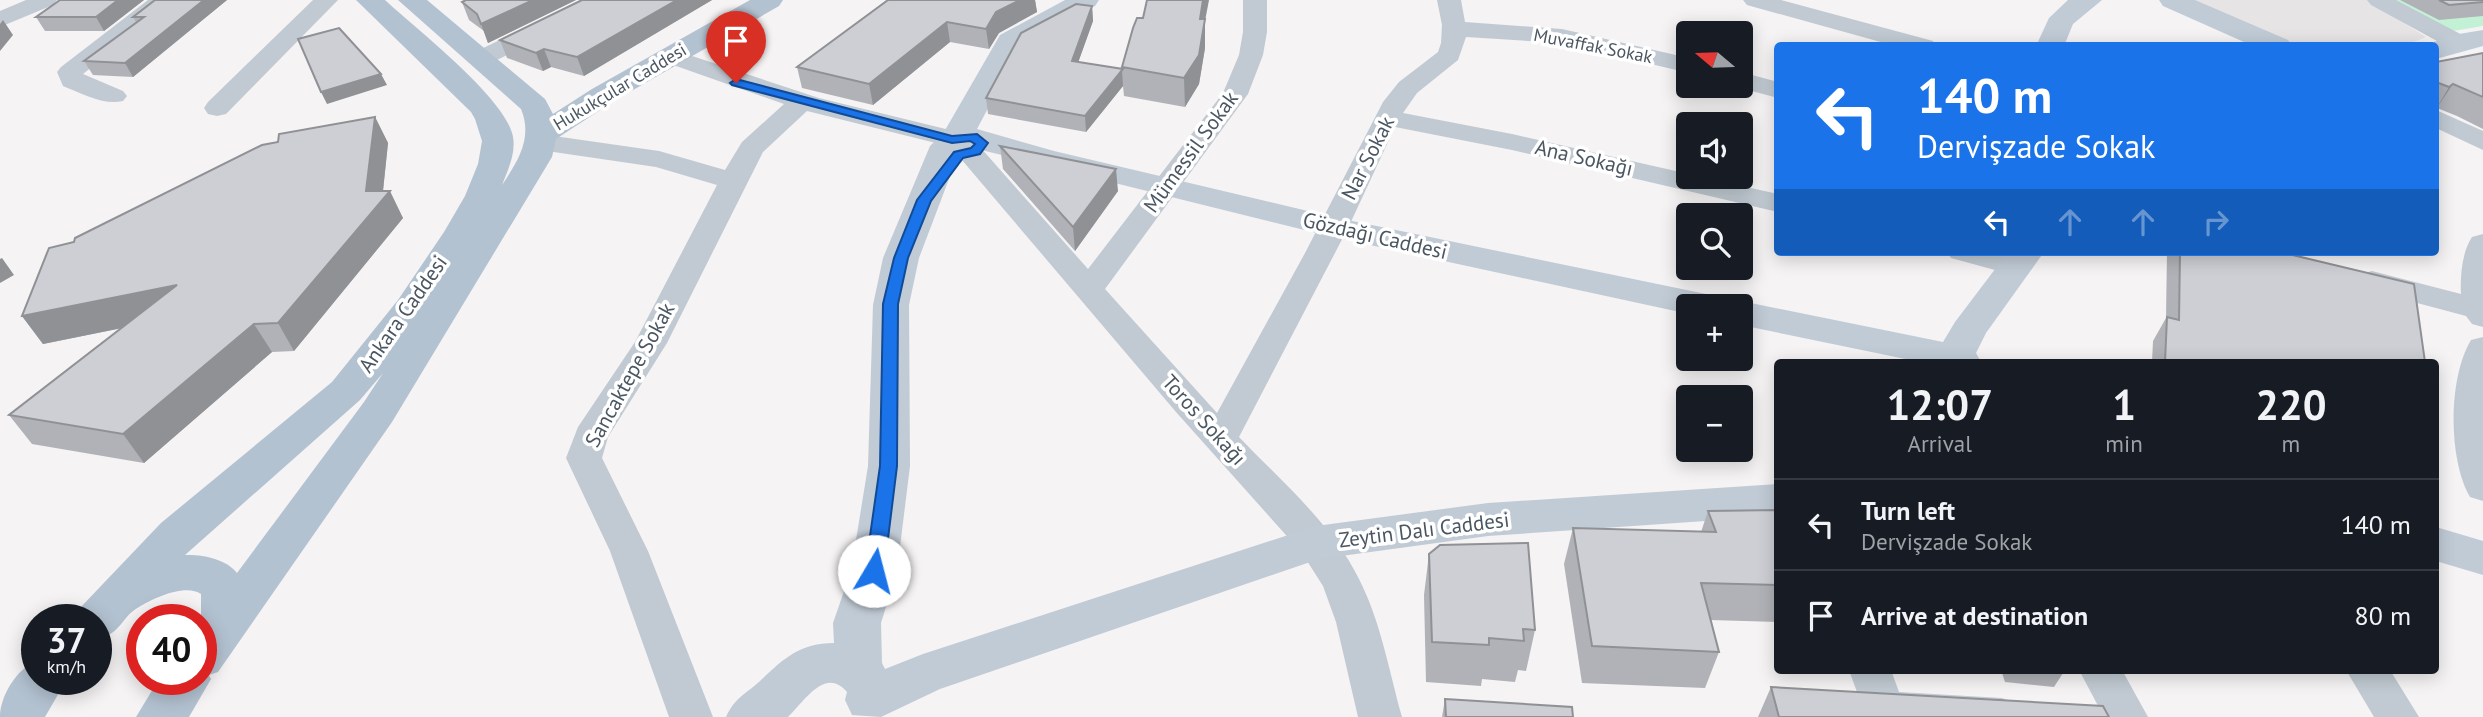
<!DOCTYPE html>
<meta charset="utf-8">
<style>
body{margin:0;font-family:"PT Sans",sans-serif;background:#242831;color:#f1f3f6;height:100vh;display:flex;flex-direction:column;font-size:26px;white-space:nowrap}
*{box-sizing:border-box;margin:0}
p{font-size:23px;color:#9ea1a6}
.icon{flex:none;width:38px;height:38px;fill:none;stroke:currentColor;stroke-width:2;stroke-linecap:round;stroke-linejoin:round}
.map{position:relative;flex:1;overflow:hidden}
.details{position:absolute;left:1774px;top:359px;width:665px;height:315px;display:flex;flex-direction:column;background:#171b24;border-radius:7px;box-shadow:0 4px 18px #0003}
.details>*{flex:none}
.top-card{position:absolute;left:1774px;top:42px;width:665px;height:214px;border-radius:7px;box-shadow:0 4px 18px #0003;background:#1a73e8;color:#fff;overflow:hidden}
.needle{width:46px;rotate:289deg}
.tools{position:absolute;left:1676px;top:21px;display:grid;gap:14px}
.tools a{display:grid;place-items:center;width:77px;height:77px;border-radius:7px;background:#171b24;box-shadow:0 4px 18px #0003;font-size:35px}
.speed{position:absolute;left:21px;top:604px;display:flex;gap:14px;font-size:35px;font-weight:700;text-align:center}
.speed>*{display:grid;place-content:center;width:91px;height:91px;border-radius:50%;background:#171b24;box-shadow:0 4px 18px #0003;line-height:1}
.speed small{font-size:18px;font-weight:400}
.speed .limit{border:10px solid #d22;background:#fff;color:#111}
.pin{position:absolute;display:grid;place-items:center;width:60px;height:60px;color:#fff;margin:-72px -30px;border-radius:50% 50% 50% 0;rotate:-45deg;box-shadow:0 0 7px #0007}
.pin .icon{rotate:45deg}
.me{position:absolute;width:77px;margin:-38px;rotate:8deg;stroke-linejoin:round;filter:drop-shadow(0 0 5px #0008)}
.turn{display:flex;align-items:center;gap:24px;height:147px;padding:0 28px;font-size:32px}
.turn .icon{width:91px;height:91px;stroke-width:2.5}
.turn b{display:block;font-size:49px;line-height:60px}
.lanes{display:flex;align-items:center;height:66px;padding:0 28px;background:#0003;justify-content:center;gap:35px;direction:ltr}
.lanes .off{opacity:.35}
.eta{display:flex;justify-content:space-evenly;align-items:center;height:119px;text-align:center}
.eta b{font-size:42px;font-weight:800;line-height:49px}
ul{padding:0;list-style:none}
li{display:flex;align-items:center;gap:21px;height:91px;padding:0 28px;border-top:2px solid #363941}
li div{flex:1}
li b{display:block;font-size:26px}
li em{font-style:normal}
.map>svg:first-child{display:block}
.education{fill:#e6e4e5}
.green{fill:#c3f1d5}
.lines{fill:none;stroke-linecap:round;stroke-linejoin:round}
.street{fill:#c1cad2;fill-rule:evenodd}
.secondary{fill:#c1cbd6;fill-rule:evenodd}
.primary{fill:#b3c2d1;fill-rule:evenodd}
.wall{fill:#b0b2b7}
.shaded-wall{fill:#909195}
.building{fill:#cdcfd5;stroke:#909195;stroke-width:2}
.route{fill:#1a73e8;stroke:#114b97;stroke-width:2}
.labels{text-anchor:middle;stroke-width:7;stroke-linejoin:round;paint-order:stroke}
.far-street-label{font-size:18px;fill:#4a5661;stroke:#fff}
.street-label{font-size:21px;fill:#4a5661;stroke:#fff}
</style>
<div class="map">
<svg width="2483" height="717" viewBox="0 0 2483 717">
<rect width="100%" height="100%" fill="#f5f3f3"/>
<!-- education -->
<path class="education" d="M2191,0H2368L2426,37L2406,45H2291Z"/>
<!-- green -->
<path class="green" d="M2389,0H2483V26L2447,32Z"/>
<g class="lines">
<!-- street -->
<path class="street" d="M26,0H57L53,5L0,27V11Z
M148,0H175L83,74L123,91L127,96L123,101C104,106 81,93 63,86L57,72L61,67Z
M313,0H338L226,114L217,116L208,114L204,108L208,102Z
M582,0H612L608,5L489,64L480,66L471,64L468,59L471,54Z
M1243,0H1267V32L1263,55L1248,94L1105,289L1217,413L1305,253L1383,102L1399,82L1438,52L1441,43L1442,25L1437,0H1461L1465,22L1562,29L1689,58V73L1562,43L1466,37L1458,60L1417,93L1403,113L1512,134L1689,174V177H1701L1778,194V212L1512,150L1395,127L1349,226L1239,437C1281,481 1332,524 1359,579C1381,622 1389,671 1402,717H1358L1336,622L1323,586L1302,553L1176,412L956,153L960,147L970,145L980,147L1088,269L1223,93L1239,55L1243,32Z
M1743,0H1781L1933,41L1936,46H1895L1747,5Z
M2367,0H2396L2466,37L2469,42L2466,47L2457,49L2448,47L2371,5Z
M671,49L819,98L962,133L966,139L962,145L952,147L807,111L763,152L667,343L608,437L602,458L648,551L713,717H669L610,551L566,458L578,427L635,342L717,185L656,167L540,150L530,148L526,142L530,136L540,134L659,151L725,170L742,142L784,104L662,61L659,56L662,51Z
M1741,72L1778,82V98L1733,86H1741Z
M2436,110L2483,131V150L2436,128Z
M2483,234V327L2472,324L2466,316L2361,288L2356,281L2361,274L2372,271L2461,294C2460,276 2462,252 2472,237Z
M1947,252H1997L2028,260L2032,267L2028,274L2017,276L1951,258Z
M2483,337V501L2470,497C2448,459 2448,378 2471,340Z
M1849,670H1891L1899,692L2002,698L2017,704L2024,717H1866Z
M2079,670H2122L2148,717H2104Z
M2346,670H2390L2419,717H2374Z"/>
<!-- secondary -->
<path class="secondary" d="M1065,0H1099L1095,6L1021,46L977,129L1054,151L1333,217L1706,294L1719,298L1724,306H1689V314L1333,237L965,146L960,150L919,258L909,305L910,466L897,571L881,623L882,663L885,669L923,654L1316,526L1488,503L1778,484V516L1488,536L1319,559L940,689L881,717L852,715L845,700L847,692C825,666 804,702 788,717H726C735,698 744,695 759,682C782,660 799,643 834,643L833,623L851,571L868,466L873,305L883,258L930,146L944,132L1000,35Z
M2068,0H2102L2073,24L2064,46H2036L2049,18Z
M2159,0H2195L2288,40L2292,46H2253L2163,6Z
M2483,30V46L2436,59V46H2425L2447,36Z
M2008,252H2044L1986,333L1976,353L1981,362H1920L1741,325V306H1727L1741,301L1943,342L1955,322Z
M2436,527L2483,541V575L2436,561Z"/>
<!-- primary -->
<path class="primary" d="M356,0H385C415,28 507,99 513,137C516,153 508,170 502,185C518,161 533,138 521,109L398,0H427L545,99L553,114L592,89L750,0H783L779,6L614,101L556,139L552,157L392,422L218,672L209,675L211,679L189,717H136L159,679H201V594C186,583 153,598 139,607C120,618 124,631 96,641V620H74L79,609L161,523L332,382L398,300L444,232L465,196L478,164L482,141L475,119L471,112ZM383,373L364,402L237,573C227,559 201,554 185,555L360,400Z
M37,661V679H67L45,717H0C0,696 17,668 37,661Z"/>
</g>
<!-- wall -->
<path class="wall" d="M144,0L104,31H45L36,17Z
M155,0H227L133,77L93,75L84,61L136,22L133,17Z
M576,0L488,43L484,31L469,20L462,2Z
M582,0H712L584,76L551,67L543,71L507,58L500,40Z
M888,0H1035L1037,12L999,33L989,49L950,42L873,105L802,88L797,67Z
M2400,0H2483V16L2439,20Z
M1092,6L1093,21L1078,62L1122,69V67L1205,21V48L1199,84L1185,107L1124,96L1123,86L1086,132L988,114L986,98Z
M2483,53V129L2457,116L2437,108L2436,109V62Z
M375,117L388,143L383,191L403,218L294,351L272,352L144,463L32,444L9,415L122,328L43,344L22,316L74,242L278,142Z
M1000,146L1118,191L1075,251L1003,169Z
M2167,252H2280L2425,362H2152L2153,341L2166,318Z
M1778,510V622L1710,620L1719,652L1705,688L1582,683L1564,564L1573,528L1701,532L1708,511Z
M1429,554L1535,630L1526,671L1518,670L1515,682L1482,679L1481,686L1426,682L1424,595Z
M2001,670H2065L2054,687L2005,682Z
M1771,687L2109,717H1758Z
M1445,699L1573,717H1442Z"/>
<!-- shaded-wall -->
<path class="shaded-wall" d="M118,0H144L104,31L96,17Z
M204,0H227L133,77L125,63Z
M533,0H576L488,43L481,24Z
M677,0H712L584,76L577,57Z
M1006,0H1035L1037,12L999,33L989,49L986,29L996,12Z
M1203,0H1209L1205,21V48L1199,84L1185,107L1184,78Z
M1092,6L1093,21L1073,77L1072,61Z
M3,20L13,35L0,51V24Z
M947,22L950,42L873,105L869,84Z
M544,49L551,67L543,71L536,53Z
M1122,71L1123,86L1086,132L1085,116Z
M381,74L387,85L327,104L321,92Z
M2453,84L2436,109L2449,87Z
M375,117L388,143L382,200L390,191L403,218L294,351L278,323Z
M1116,169L1118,191L1075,251L1073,227Z
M2,258L14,275L0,283V259Z
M177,285L196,313L43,344L22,316Z
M254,324L272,352L144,463L123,434Z"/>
<!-- building -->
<path class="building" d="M60,0H118L96,17H36Z
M155,0H204L125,63L84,61L144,17H133Z
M466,0H533L481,24L477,14L462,2Z
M582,0H677L577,57L544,49L536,53L500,40Z
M888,0H1020L996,12L986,29L947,22L869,84L797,67Z
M1147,0H1203L1200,19H1205L1199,55L1184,78L1122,67L1133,28L1137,18H1143Z
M2439,0H2483V2L2449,5Z
M1076,4L1092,6L1072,61L1123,69L1085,116L986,98L1021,33Z
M339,28L381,74L321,92L298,39Z
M2483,53V97L2453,84L2449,87L2436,82V62Z
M375,117L366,191H390L278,323L254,324L123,434L9,415L177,285L22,316L49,248L74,242L75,238L262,145L278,142L279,134Z
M1000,146L1046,155L1116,169L1073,227Z
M2180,252H2280L2414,284L2425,362H2165L2167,317L2179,320Z
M1778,510V585L1701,583L1719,652L1592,646L1573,528L1716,532L1708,511Z
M1528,543L1535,630L1523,629L1524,641L1489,638V645L1432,642L1429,554L1440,545Z
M1771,687L2103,706L2109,717H1779Z
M1445,699L1572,707L1573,717H1446Z"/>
<!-- route -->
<path class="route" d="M736,79L952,136L977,134L988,143L980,154L963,158L931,201L908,258L898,304L897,466L884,571L881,576L874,578L868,576L865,571L880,466L883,304L894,258L917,200L954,152L971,148L975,144L970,141L952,143L732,85L730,83Z"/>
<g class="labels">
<!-- far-street labels -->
<g class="far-street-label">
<text transform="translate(1593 46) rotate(11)" y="6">Muvaffak Sokak</text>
<text transform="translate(620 87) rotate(-31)" y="6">Hukukçular Caddesi</text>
</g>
<!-- street labels -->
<g class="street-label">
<text transform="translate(1191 152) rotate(-54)" y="7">Mümessil Sokak</text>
<text transform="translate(1368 158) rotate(-63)" y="7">Nar Sokak</text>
<text transform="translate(1584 158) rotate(13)" y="7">Ana Sokağı</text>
<text transform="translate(1375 236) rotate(13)" y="7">Gözdağı Caddesi</text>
<text transform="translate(403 314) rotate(-55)" y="7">Ankara Caddesi</text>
<text transform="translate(630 375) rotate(-61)" y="7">Sancaktepe Sokak</text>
<text transform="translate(1204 420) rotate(48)" y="7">Toros Sokağı</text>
<text transform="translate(1424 530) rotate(-7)" y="7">Zeytin Dalı Caddesi</text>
</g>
</g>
</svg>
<div class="tools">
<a><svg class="needle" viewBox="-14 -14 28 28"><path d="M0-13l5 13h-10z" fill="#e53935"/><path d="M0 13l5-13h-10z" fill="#9ea1a6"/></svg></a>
<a><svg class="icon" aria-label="sound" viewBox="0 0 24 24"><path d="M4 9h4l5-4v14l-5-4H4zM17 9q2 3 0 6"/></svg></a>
<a><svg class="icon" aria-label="search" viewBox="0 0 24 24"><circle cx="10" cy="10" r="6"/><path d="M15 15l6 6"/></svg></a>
<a>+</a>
<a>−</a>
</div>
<div class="speed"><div>37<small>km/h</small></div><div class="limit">40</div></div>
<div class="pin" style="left:736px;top:83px;background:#d93025"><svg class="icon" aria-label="arrive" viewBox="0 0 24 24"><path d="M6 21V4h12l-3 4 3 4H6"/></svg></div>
<svg class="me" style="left:874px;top:571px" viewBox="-20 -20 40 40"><circle r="19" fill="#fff"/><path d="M0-13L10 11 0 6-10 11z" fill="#1a73e8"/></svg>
<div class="top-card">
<div class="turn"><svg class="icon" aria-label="left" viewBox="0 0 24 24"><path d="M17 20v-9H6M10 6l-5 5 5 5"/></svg><div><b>140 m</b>Dervişzade Sokak</div></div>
<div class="lanes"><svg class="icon" aria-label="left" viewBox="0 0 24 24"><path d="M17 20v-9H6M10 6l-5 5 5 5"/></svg><svg class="icon off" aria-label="ahead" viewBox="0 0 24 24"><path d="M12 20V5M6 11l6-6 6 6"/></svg><svg class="icon off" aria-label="ahead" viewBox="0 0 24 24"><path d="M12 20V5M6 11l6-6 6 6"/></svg><svg class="icon off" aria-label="right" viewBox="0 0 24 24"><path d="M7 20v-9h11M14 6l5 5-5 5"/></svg></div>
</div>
<section class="details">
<div class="eta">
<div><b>12:07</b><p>Arrival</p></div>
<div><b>1</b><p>min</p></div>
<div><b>220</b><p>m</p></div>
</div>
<ul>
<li><svg class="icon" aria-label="left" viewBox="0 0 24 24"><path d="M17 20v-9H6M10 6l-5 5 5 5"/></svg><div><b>Turn left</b><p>Dervişzade Sokak</p></div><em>140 m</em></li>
<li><svg class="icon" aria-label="arrive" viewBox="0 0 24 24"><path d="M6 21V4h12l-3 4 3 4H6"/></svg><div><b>Arrive at destination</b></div><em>80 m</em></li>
</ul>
</section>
</div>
